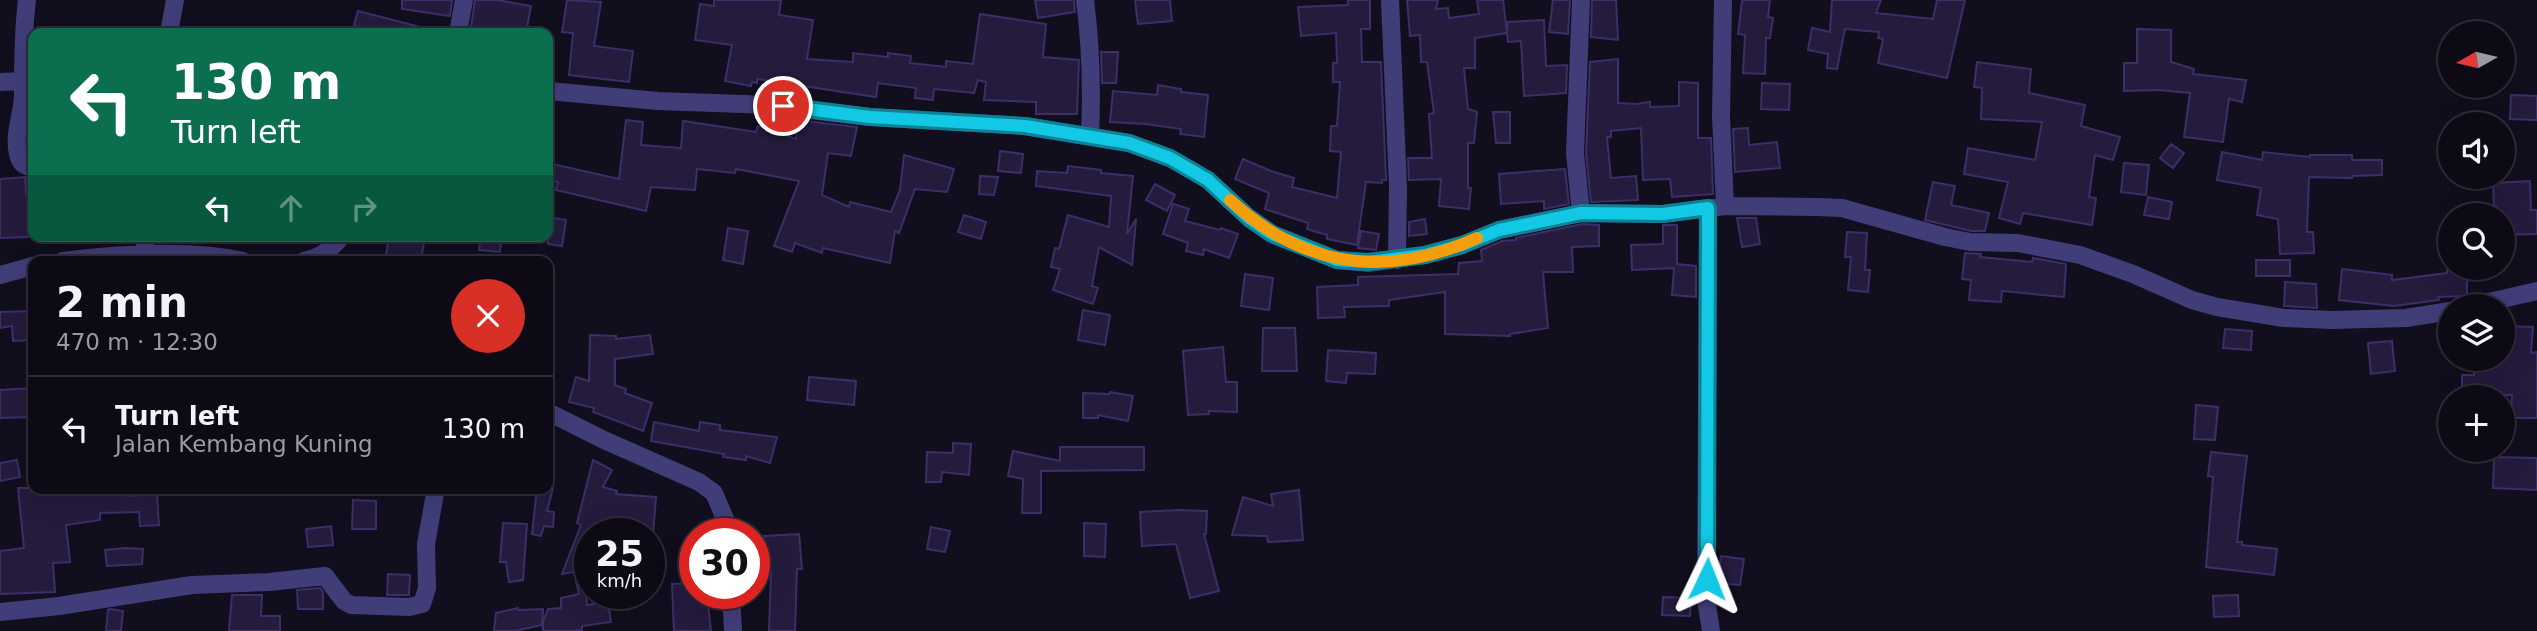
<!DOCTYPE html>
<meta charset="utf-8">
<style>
body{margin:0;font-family:"DejaVu Sans",sans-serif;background:#1b1823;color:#f1f3f6;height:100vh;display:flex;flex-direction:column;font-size:26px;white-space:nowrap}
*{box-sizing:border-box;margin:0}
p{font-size:23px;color:#9a9aa1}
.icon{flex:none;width:38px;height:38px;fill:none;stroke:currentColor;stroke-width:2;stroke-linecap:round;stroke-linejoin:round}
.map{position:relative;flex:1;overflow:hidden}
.drawer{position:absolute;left:28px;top:256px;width:525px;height:238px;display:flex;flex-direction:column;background:#0d0a16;border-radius:14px;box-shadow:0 7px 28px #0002,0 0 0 2px #2d2b35}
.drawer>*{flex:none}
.hud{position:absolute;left:28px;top:28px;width:525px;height:214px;border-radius:14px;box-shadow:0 7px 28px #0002,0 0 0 2px #2d2b35;background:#0b6e4f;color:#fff;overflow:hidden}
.needle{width:46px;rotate:262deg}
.controls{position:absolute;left:2438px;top:21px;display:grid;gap:14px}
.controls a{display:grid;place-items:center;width:77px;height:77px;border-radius:50%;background:#0d0a16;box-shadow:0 7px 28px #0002,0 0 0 2px #2d2b35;font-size:35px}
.speed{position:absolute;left:574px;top:518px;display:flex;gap:14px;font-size:35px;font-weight:700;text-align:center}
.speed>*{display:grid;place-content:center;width:91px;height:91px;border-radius:50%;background:#0d0a16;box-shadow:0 7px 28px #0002,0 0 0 2px #2d2b35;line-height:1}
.speed small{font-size:18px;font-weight:400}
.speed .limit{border:10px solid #d22;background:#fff;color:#111}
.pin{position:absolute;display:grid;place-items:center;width:60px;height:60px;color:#fff;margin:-30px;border:4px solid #fff;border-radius:50%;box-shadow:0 2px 7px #0007}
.me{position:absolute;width:77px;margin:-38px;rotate:2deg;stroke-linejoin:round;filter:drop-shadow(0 0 5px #0008)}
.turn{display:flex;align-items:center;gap:24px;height:147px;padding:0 28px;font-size:32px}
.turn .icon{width:91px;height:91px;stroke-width:2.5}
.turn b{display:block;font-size:49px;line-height:60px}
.lanes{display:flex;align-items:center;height:66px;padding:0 28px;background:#0003;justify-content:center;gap:35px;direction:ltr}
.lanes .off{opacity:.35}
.round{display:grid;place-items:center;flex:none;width:74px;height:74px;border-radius:37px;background:#1b1823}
.head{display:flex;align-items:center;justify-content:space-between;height:119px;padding:0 28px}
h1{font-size:42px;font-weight:700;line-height:52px}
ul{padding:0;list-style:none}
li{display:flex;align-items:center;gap:21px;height:105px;padding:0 28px;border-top:2px solid #2d2b35}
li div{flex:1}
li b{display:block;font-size:26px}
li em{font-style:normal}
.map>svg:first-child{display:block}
.building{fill:#241b3d;stroke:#3c2f68;stroke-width:2}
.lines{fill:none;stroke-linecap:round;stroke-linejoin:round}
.minor{stroke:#413d79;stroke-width:18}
.route-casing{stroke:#0c8294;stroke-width:18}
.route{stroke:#12c8e4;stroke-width:12}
.slow{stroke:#f59e0b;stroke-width:12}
</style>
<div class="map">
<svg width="2537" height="631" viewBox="0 0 2537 631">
<rect width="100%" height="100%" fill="#110e1e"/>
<!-- building -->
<path class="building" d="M402,0H452L450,16L402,9Z
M475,0H497L531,6L526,33H470Z
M567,0L601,2L594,46L633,51L629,82L569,75L573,33L562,32Z
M714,0H781L779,15L813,20L807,59L853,62V53L888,57V53L911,56L910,63L946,67V61L973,64L980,14L1046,24L1043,57L1079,60L1077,114H1036V102L984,100L986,82L978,80L974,93L934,89L933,100L915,98L916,88L878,83L876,97L757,79V83L752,82L751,86L725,81L732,45L695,40L700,4L714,6Z
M1035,0H1074L1075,12L1038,18Z
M1135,0H1170L1172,21L1138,24Z
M1348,0H1370V29H1361L1362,62H1381L1386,180H1382V183L1366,182L1357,245L1327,239V235L1307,229L1308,223L1265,209L1269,193L1235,179L1243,159L1271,171L1294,178L1292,187L1337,198L1341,152L1330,151L1331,126H1337L1340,82H1333V63H1337L1336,33L1301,36L1298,7L1348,5Z
M1407,0H1438L1436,9L1448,8L1449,18L1479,14L1477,0H1503L1507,32V22L1544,20L1546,66L1567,65L1566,93L1524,96L1521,41L1508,42L1507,33L1475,38V68H1464L1468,109L1477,112L1474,143H1468V188H1471L1469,209L1439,206L1441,179L1409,180L1408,158H1432L1429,114L1434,113L1427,62H1421L1420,35L1410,36Z
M1553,0H1570L1568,34L1549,32Z
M1592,0H1616L1618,40L1591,37Z
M1742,0H1770L1768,17L1773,18L1770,38H1766L1765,74L1743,73L1745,35L1738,34Z
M1832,0H1881L1876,13L1933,19L1937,0H1965L1947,78L1878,63L1883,39L1878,38L1879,32L1845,29L1837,69L1827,68L1828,54L1808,50L1812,28L1830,32Z
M358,11L424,28L423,33H380L369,31L354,25Z
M2137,29L2171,30V62L2194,69L2193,74L2246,80L2242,102L2229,99L2223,142L2184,137L2190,93L2158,90L2124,91V63H2137Z
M1101,52H1118L1116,83H1102Z
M1618,59V103L1636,104L1650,102V107L1679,106V82L1698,83V138H1711L1713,194L1672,197L1670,179L1643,180L1641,128L1611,131V137H1607L1611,178L1636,176L1638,200L1591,202L1586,153L1590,62Z
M1977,62L2031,69L2029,93L2085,105L2081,126L2120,137L2113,160L2095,155L2089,197L2096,198L2092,225L2023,213L2020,224L1999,218L2008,182L1964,174L1968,148L2035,160L2042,122L1981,119L1982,88L1974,87Z
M1762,83L1790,84L1789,110L1761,109Z
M1158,85L1181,89V92L1208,95L1204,137L1180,134L1181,129L1146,124L1110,122L1113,91L1157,95Z
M2511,95L2537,96V120L2510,119Z
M1493,112H1510V143H1496Z
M626,120L643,122L641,145L681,148L683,121L756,132L758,126L796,139L798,120L857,127L851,156L828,153L822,195L849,207L850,202L891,212L900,190L904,155L954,169L947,192L915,189L899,233L895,231L890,263L823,248L822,253L795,243L792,252L774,246L799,181L736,169L735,173L697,169L695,190L651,187L646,211L556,190L558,182L548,180V163L619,179Z
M1748,128L1749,145L1777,142L1780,168L1735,172L1733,129Z
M2171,144L2184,153L2173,168L2160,158Z
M1000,151L1023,154L1021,173L998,171Z
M2222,152L2262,160L2263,152L2310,157V155H2352V160H2382V175L2352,176V178L2309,177L2307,232H2313L2314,253L2280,254L2278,219L2257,215L2261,188L2217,180Z
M2124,163L2149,165L2146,195L2121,192Z
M1068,166L1101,170V173L1133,176L1127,234L1136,219L1132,265L1099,247L1092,286L1098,288L1093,304L1053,290L1060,269L1051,267L1055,248L1059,249L1068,215L1109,227L1111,196L1036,186L1037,171L1067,173Z
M1565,169L1569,204L1544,209V201L1501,204L1499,174Z
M980,176L998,177L994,195L979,194Z
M25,177L26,195H33V230H28V237L0,238V179Z
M2530,181L2531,210H2537V234L2502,235V215H2497L2496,206H2494L2493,183Z
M1933,182L1955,186L1951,205L1989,213L1985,231H1971L1925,220Z
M1155,184L1175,195L1167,211L1146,200Z
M2148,197L2172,202L2169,219L2144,215Z
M1173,204L1189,209L1185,221L1220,230L1221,228L1238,234L1229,258L1204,249L1203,255L1186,251L1188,243L1163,234Z
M964,215L986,222L981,239L958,232Z
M548,217L566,220L562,246L548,244Z
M1737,218H1756L1760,244L1742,247Z
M1425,219L1427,234L1409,236V222Z
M1582,224L1599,225V246L1572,247L1573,272H1543L1548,328L1510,334V336L1445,334V292L1389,300V306L1344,307L1345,317L1318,318L1317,287L1358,285V277L1458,274L1459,263L1482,261L1481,250L1502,241L1516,240V238Z
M1663,225H1677V264L1696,266V297L1672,295L1674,268L1632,270L1631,245L1663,244Z
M728,228L748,231L743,264L723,260Z
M1361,231L1379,234L1376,250L1358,248Z
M1847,232L1867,233L1865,270H1870L1868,292L1848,290L1851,257H1845Z
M389,236H425L421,261H385Z
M481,236H502L500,252L479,250Z
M1965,253L1981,254L1980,257L2032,262L2033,258L2066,264L2064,297L2002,291L2001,302L1969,300L1971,280L1962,279Z
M2256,260H2290V276H2256Z
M2342,269L2392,275V280L2447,273V270H2467V296L2438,297L2439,300L2394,306L2339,300Z
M1245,274L1273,278L1269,310L1241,306Z
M2285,282L2316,284L2317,308L2284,306Z
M1083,310L1110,315L1105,345L1078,340Z
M33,311V340L13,341L12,326L0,328V312Z
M2503,326L2533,327L2531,353L2537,352V418H2511L2512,395H2462V375H2474V359H2502Z
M1263,328H1295L1297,371H1262Z
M2225,329L2252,331L2251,350L2223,348Z
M590,335L616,336V339L650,335L653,354L615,359V385L626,389L625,393L652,403L643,431L593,412L594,408L569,402L576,377L589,381Z
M2392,341L2395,371L2371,374L2368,343Z
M1223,347L1226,382H1237V412L1209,411V414L1188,415L1183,351Z
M1328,350L1376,353L1375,374L1347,373L1346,383L1326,381Z
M809,377L856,381L854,405L807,400Z
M33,388V417L0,418V390Z
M1110,392L1133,396L1128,421L1098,415V418H1083V393L1109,394Z
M2196,405L2218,407L2215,440L2194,439Z
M654,422L699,431L700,422L720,425V430L777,437L770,463L746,456V460L723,457L724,454L651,441Z
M953,443L971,444L969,475L942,472L941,482H926L927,452L953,453Z
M1060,447H1144V470L1041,471V513H1022L1023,479L1008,476L1013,451L1060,461Z
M2211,452L2247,456L2237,542H2242V545L2277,549L2274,575L2206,567L2213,477L2208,476Z
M2494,457L2537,458V490L2493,488Z
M17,460L20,477L0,481V463Z
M593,460L612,470L603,487L617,491L616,494L656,497L653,534H590L586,592L587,605L608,602L611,622L582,626V630L573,631H543V622L548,609L561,608V598L579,594L574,572L562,574L581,525L577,523Z
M18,488H47V492L97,488V491L128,490V496L157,494L159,525L140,526L139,512L100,513V520L66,525L70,562L53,563L55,592L0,594V551L24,548Z
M537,488H553L547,511L554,512L553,527L544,526L541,536L532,534Z
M1299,490L1303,540L1268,542L1267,536L1232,535L1243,497L1273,506L1271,494Z
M353,500L376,501V529H352Z
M1179,510L1207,511L1206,534H1204L1219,591L1190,598L1176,544L1142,546L1140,512Z
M503,523L527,524L523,580L509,582L506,562H500Z
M1084,523L1106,524L1105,557L1084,556Z
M331,526L333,545L308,547L306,529Z
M931,527L950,531L945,552L927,549Z
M799,534L802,569H797L795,631H769L771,571L767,572L764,536Z
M126,548L143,549L142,564L107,566L105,550Z
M1721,556L1744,559L1740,585L1718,583Z
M388,574L410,575L409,595H387Z
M695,583V593H707L711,631H674L672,584Z
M320,588L323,592V609H298L297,590Z
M232,595H262L261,616H280V631H229Z
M2238,595L2239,616L2214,617L2213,596Z
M1663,597L1691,598L1690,616L1662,615Z
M518,608V610L543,609L542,625L515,631H494L496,613Z
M110,609L123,611L121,631H106L108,610Z"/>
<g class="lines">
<!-- minor -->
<path class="minor" d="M27,0C23,31 23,63 23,94C23,114 13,134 18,154C20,163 25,167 33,167
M1085,0C1091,46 1092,91 1090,137
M1390,0L1398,187L1397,260
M1581,0L1575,153L1581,213
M1723,0L1721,116L1725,206
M169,33L175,0
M458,33L464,0
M0,82L22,81
M548,91L658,101L768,105L870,117L1025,126L1129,143L1170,158L1208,180L1249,218L1272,234L1337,260L1368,263L1425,255L1462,245L1499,230L1581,213L1663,214L1725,206L1817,207L1842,208L1945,237L1970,242L2018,243L2080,255L2133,274L2192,300L2217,307L2284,318L2331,320L2406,318L2450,311
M1708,208L1706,599L1711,631
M144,254L146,236
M63,261C118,254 188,249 243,261
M304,261C321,257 331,250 342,236
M0,275L33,266
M2471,306L2537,291
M548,412L604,440L699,482L714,493L726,521L727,534
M731,593L733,631
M0,612L59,606L192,585L269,582L325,576L344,601L351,605L409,607L422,604L427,588L426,544L436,488"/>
</g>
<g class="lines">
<!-- route casing -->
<g class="route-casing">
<path id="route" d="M783,106L870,117L1025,126L1129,143L1170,158L1208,180L1249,218L1272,234L1337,260L1368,262L1425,255L1462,245L1499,230L1581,213L1663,214L1708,208L1707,579"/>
</g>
<!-- route -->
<use href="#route" class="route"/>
<!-- slow -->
<path class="slow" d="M1230,200C1304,268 1386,279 1477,238"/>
</g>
</svg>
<div class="controls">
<a><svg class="needle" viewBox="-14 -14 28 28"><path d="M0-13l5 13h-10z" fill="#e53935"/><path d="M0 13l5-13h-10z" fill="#9a9aa1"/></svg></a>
<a><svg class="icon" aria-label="sound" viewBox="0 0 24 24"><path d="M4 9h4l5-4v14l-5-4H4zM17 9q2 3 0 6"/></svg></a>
<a><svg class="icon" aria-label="search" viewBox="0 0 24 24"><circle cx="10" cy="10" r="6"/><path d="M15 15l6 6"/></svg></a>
<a><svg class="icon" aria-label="layers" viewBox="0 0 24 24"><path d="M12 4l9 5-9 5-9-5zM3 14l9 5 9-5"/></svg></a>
<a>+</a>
</div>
<div class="speed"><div>25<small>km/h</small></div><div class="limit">30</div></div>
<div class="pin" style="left:783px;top:106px;background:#d93025"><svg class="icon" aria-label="arrive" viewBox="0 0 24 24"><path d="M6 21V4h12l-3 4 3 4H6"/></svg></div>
<svg class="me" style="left:1707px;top:579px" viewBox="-20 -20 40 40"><path d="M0-17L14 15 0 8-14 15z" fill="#12c8e4" stroke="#fff" stroke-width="4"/></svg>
<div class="hud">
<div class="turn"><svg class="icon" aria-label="left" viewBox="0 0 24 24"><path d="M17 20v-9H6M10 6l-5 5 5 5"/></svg><div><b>130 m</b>Turn left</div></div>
<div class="lanes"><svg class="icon" aria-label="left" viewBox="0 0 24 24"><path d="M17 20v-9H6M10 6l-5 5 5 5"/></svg><svg class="icon off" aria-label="ahead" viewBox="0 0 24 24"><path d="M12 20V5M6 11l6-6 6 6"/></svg><svg class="icon off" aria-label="right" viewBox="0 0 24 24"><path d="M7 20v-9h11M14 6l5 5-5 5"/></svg></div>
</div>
<section class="drawer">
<div class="head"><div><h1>2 min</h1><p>470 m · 12:30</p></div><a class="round" style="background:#d93025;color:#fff"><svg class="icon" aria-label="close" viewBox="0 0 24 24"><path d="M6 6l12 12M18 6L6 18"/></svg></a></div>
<ul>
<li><svg class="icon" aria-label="left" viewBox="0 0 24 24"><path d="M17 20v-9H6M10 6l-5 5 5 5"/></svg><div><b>Turn left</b><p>Jalan Kembang Kuning</p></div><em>130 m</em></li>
</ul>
</section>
</div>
